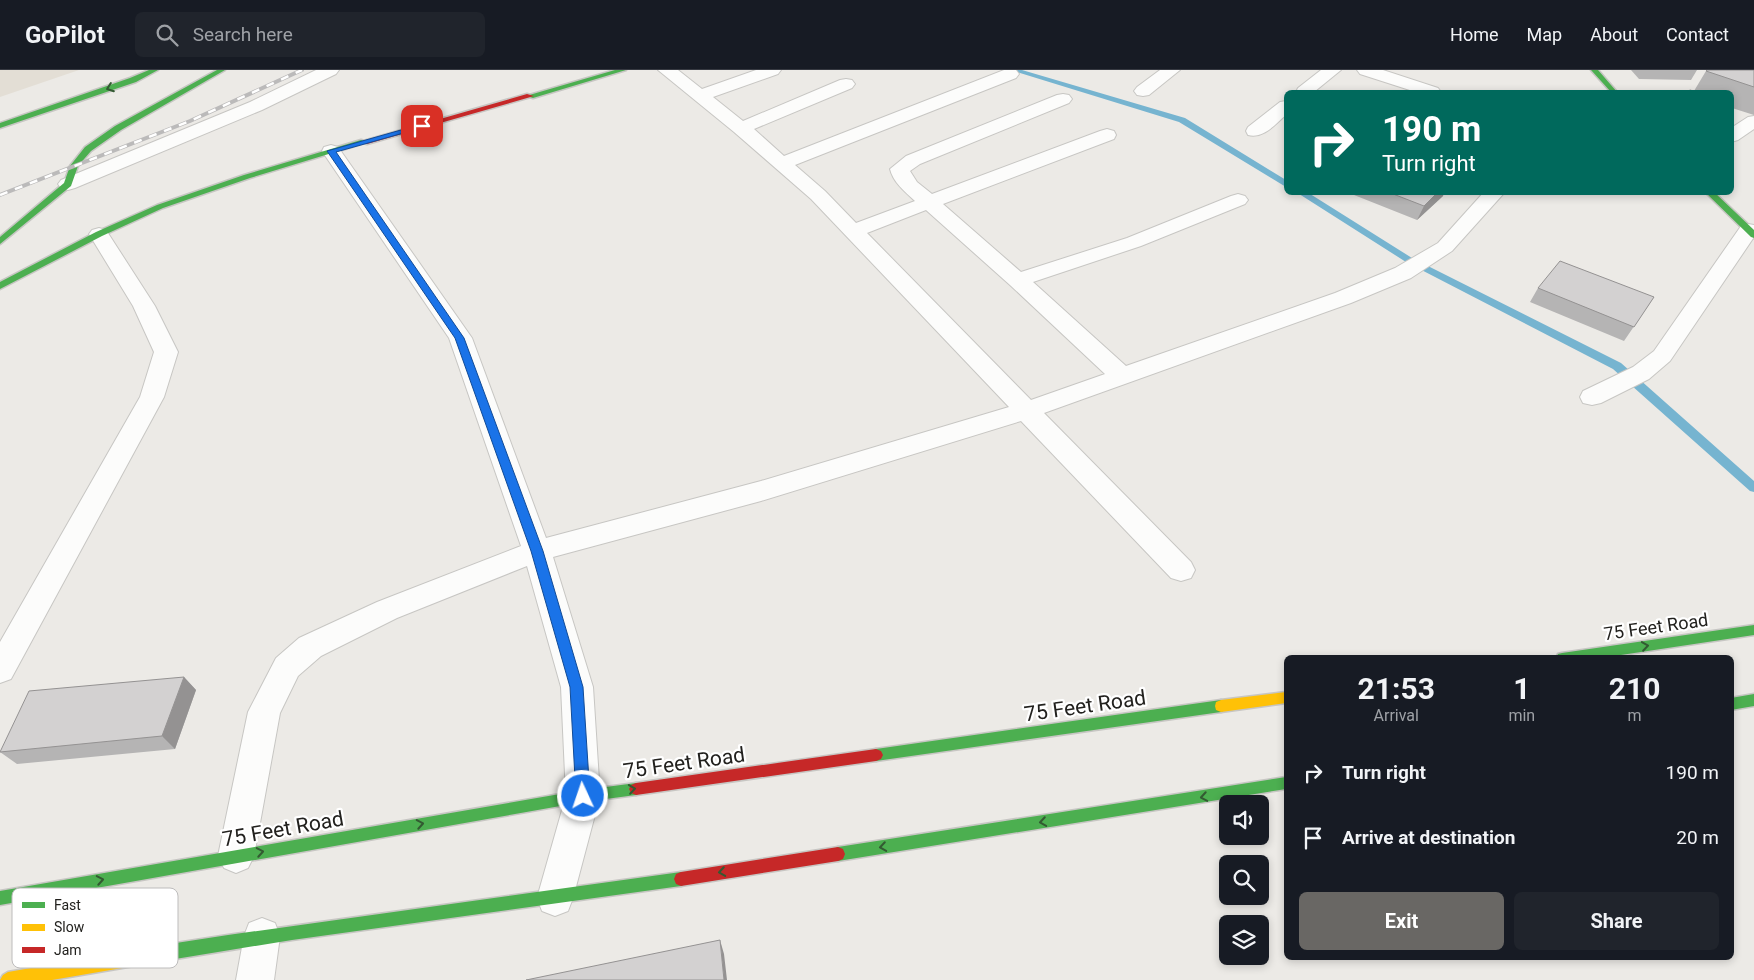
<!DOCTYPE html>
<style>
body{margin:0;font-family:Roboto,sans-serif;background:#20242c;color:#f1f3f6;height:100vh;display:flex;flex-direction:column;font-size:19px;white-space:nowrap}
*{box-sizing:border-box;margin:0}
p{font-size:16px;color:#9ea1a6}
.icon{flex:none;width:28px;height:28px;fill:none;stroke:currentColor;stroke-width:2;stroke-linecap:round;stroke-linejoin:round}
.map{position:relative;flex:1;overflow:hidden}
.side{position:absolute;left:1284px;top:585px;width:450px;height:305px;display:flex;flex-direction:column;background:#171b24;border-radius:8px;box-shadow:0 2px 8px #0003}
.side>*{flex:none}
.guide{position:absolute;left:1284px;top:20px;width:450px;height:105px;border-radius:8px;box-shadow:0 2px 8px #0003;background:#00695c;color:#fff;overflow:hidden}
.buttons{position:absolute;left:1219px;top:725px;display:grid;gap:10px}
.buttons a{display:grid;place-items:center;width:50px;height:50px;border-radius:8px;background:#171b24;box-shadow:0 2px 8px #0003;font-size:25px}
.pin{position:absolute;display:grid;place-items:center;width:42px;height:42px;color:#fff;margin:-21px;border-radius:10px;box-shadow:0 2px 8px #0006}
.me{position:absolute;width:55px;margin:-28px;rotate:357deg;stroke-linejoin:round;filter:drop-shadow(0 0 4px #0008)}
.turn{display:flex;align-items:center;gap:18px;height:105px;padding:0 15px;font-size:22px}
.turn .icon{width:65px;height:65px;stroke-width:2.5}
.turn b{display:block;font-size:35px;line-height:42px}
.eta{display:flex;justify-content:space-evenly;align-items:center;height:85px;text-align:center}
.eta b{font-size:30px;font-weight:700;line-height:35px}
.action{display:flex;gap:10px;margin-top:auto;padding:10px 15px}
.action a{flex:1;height:58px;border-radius:8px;background:#696764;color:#fff;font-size:20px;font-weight:700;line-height:58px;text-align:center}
.action a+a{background:#20242c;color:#f1f3f6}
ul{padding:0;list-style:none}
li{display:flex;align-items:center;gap:15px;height:65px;padding:0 15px}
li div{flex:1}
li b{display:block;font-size:19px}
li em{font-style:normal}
header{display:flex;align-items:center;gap:30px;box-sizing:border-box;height:70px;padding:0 25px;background:#171b24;border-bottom:1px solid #363941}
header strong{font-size:24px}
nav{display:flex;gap:28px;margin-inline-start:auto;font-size:18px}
.search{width:350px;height:45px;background:#20242c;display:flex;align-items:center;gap:12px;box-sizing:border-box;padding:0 18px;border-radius:8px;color:#9ea1a6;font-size:19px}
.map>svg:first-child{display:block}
.built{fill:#e3ded5}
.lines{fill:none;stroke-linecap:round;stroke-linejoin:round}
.stream{fill:#76b4d0;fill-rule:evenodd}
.street-casing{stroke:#c7c6c3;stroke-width:2}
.fast-casing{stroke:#c7c6c3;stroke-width:3}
.slow-casing{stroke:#c7c6c3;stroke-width:3}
.jam-casing{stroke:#c7c6c3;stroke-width:3}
.street{fill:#fcfcfb;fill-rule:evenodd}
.fast{fill:#4caf50;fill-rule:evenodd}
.slow{fill:#ffc107;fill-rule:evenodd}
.jam{fill:#c62828;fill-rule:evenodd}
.rail-casing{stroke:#bbbaba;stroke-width:4}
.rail{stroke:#fff;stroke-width:2.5;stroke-dasharray:8;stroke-linecap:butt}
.wall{fill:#b5b4b4}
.shaded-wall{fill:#949292}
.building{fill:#d3d1d1;stroke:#949292}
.oneway{stroke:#335a32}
.route{fill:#1a73e8;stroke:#114b97}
.labels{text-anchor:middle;stroke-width:4.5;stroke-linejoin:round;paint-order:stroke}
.street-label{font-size:18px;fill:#22211e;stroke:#fff}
.near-street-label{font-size:21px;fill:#22211e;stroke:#fff}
.key{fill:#fff;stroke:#bdbcbc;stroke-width:1}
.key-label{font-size:14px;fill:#22211e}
</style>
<header>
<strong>GoPilot</strong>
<div class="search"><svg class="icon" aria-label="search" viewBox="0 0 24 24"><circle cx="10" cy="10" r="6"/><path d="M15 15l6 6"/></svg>Search here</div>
<nav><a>Home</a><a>Map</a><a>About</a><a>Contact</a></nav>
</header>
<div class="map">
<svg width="1754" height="910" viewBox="0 0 1754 910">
<rect width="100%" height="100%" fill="#eceae6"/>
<!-- built -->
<path class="built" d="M0,0H79L0,27Z"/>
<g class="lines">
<!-- stream -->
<path class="stream" d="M1010,0H1022L1185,48L1286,110V117L1179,52Z
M1296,122H1307L1412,188L1621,293L1754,411V422L1750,421L1613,299L1406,192Z"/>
<!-- street casing -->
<g class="street-casing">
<path id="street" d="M316,0H339L336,4L262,40L75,118L68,120L61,118L58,114L61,110L250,32Z
M658,0H678L702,19L756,0H781L778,4L713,27L743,51L840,10L846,9L852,10L855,14L852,18L754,59L784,86L1004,0H1016L1019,4L1016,8L795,95L825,121L856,153L915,131C905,122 893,112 890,99L906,86L1057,25L1063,24L1069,25L1072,29L1069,33L920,94L910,101L917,112L932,124L1100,61L1107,59L1114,61L1116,65L1114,69L943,134L1021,202L1127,168L1231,126L1238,124L1245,126L1248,130L1245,134L1141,176L1033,212L1126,296L1335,223L1395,198L1438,173L1484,122H1505L1452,181L1411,208L1351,233L1044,343L1191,492L1195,500L1191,508L1181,511L1171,508L1021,351L761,431L553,487L593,617L600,726L573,828L568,841L555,846L542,841L537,828L566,726L561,617L527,496L397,548L321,586L298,606L280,643L254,786L248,798L236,803L224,798L218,786L248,642L276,588L299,568L377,532L521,476L449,268L322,81L324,77L331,75L338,77L472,268L546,468L761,411L1009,337L811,129L734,62ZM926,140L1010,215L1105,304L1031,330L867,163Z
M1160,0H1180L1149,25L1143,26L1137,25L1134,21L1137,17Z
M1321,0H1341L1314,22H1296L1298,18Z
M1357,0H1383L1438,18L1441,22H1416L1360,4Z
M1286,31V45C1275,54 1264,69 1248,65L1246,61L1248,57L1280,32Z
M1754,46V59L1738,70L1731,72V58L1748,47Z
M1748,154L1754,155V167L1670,291L1649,309L1601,333L1592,335L1583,333L1580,327L1583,321L1633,297L1654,281L1741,156Z
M99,158L106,160L155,236L178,282L164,327L11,609L0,613V572L140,327L154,282L133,236L89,164L92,160Z
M262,848L275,853L280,866L274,910H236L244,866L249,853Z"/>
</g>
<!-- fast casing -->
<g class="fast-casing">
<path id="fast" d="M149,0H158L136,12L0,58V53L130,8Z
M217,0H225L121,60L91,81L78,96L71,116L0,174V167L64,113L70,96L85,77L115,56Z
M615,0H626L533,28L526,26Z
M1591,0H1598L1617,22H1611Z
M361,70L368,72L250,108L163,138L102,166L0,219V212L96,162L157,135L244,105Z
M1705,122H1714L1754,160V168L1751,167Z
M1754,555V565L1601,588H1556L1558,584L1562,583Z
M1754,624V636L1731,640V628Z
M1221,630L1226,632L1227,636L1226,640L1221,642L876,691L871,689L869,685L871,681L876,679Z
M1286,707V719L838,791L833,789L831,784L833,779L838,777Z
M636,713L641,715L643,719L641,723L636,725L583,732L0,835V821L583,720Z
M681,802L686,804L688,809L686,814L681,816L292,870L163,891L158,888L155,883L158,878L163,875L228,865Z"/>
</g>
<!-- slow casing -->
<g class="slow-casing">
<path id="slow" d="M1286,622V633L1221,642L1216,640L1215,636L1216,632L1221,630Z
M163,875L168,878L171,883L168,888L163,891L52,910H0L3,905L8,902Z"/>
</g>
<!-- jam casing -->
<g class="jam-casing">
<path id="jam" d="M527,24L534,26L367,74L360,72Z
M876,679L881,681L883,685L881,689L876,691L636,725L631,723L629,719L631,715L636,713Z
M838,777L843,779L845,784L843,789L838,791L681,816L676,814L674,809L676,804L681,802Z"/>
</g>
<!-- street -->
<use href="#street" class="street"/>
<!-- fast -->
<use href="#fast" class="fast"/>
<!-- slow -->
<use href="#slow" class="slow"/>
<!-- jam -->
<use href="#jam" class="jam"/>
<!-- rail casing -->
<g class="rail-casing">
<path id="rail" d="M0,125L190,51L302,0"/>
</g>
<!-- rail -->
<use href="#rail" class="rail"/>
</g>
<!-- wall -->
<path class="wall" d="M1631,0H1697L1691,10L1639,9Z
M1754,0V45L1732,38L1731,39V22H1687L1694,21L1706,1Z
M1350,122H1444L1443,126L1417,150L1349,123Z
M1538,218L1654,227L1624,271L1530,232Z
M184,607L196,620L175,679L17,694L0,682Z"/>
<!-- shaded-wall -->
<path class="shaded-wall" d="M1438,122H1444L1443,126L1417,150L1424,136Z
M184,607L196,620L175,679L162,666Z
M720,870L724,884L727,910H724Z"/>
<!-- building -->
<path class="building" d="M1707,0H1754V17L1706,1Z
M1690,20L1697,22H1687Z
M1388,122H1438L1424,136Z
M1560,191L1654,227L1634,257L1538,218Z
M184,607L162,666L0,682L29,621Z
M720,870L724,910H526Z"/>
<!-- one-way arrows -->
<defs><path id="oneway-chevron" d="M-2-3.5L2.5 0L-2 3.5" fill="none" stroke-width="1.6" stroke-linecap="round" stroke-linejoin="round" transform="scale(1.25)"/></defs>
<g class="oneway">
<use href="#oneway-chevron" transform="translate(110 18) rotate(160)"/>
<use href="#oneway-chevron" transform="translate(1645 576) rotate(-8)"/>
<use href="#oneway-chevron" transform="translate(632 719) rotate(-8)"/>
<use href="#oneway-chevron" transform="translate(1204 727) rotate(170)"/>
<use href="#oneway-chevron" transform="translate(1043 752) rotate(171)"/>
<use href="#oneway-chevron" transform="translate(420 754) rotate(-10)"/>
<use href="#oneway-chevron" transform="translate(883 777) rotate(171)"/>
<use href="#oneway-chevron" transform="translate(260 782) rotate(-10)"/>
<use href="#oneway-chevron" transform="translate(722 802) rotate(171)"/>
<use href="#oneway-chevron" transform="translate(100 810) rotate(-10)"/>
</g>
<!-- route -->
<path class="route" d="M422,54H425V57L336,82L464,268L543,481L583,617L590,726L588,731L583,732L578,731L576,726L570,617L531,481L455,268L327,81Z"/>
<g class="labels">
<!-- street labels -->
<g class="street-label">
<text transform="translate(1656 557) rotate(-8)" y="6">75 Feet Road</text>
</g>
<!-- near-street labels -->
<g class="near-street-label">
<text transform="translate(1085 636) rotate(-8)" y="7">75 Feet Road</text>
<text transform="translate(684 693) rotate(-8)" y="7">75 Feet Road</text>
<text transform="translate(283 759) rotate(-10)" y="7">75 Feet Road</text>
</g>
</g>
<!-- legend -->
<rect x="12" y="818" width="166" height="80" rx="8" class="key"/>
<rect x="22" y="832" width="23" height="6" fill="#4caf50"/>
<rect x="22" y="854" width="23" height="7" fill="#ffc107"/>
<rect x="22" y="877" width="23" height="6" fill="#c62828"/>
<g class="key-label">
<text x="54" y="840">Fast</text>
<text x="54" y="862">Slow</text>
<text x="54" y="885">Jam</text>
</g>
</svg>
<div class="buttons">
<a><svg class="icon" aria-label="sound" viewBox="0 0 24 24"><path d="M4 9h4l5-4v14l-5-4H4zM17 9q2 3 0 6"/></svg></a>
<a><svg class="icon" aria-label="search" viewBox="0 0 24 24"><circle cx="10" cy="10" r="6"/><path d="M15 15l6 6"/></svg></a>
<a><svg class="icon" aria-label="layers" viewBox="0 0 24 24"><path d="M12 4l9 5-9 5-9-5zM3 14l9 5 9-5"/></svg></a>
</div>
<div class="pin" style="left:422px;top:56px;background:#d93025"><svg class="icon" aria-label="arrive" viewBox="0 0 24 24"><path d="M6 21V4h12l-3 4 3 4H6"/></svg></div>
<svg class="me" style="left:583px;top:726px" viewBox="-20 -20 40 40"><circle r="17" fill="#1a73e8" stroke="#fff" stroke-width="3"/><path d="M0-11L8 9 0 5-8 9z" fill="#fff"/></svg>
<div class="guide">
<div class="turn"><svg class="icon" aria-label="right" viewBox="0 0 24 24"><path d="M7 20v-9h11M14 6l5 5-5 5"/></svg><div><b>190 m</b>Turn right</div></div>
</div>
<section class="side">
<div class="eta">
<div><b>21:53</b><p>Arrival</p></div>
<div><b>1</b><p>min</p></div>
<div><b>210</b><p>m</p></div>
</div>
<ul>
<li><svg class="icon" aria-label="right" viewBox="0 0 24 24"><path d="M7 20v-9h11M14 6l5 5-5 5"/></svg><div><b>Turn right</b></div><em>190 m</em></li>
<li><svg class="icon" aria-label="arrive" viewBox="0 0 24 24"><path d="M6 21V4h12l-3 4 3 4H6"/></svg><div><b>Arrive at destination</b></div><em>20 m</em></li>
</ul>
<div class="action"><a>Exit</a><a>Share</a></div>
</section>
</div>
